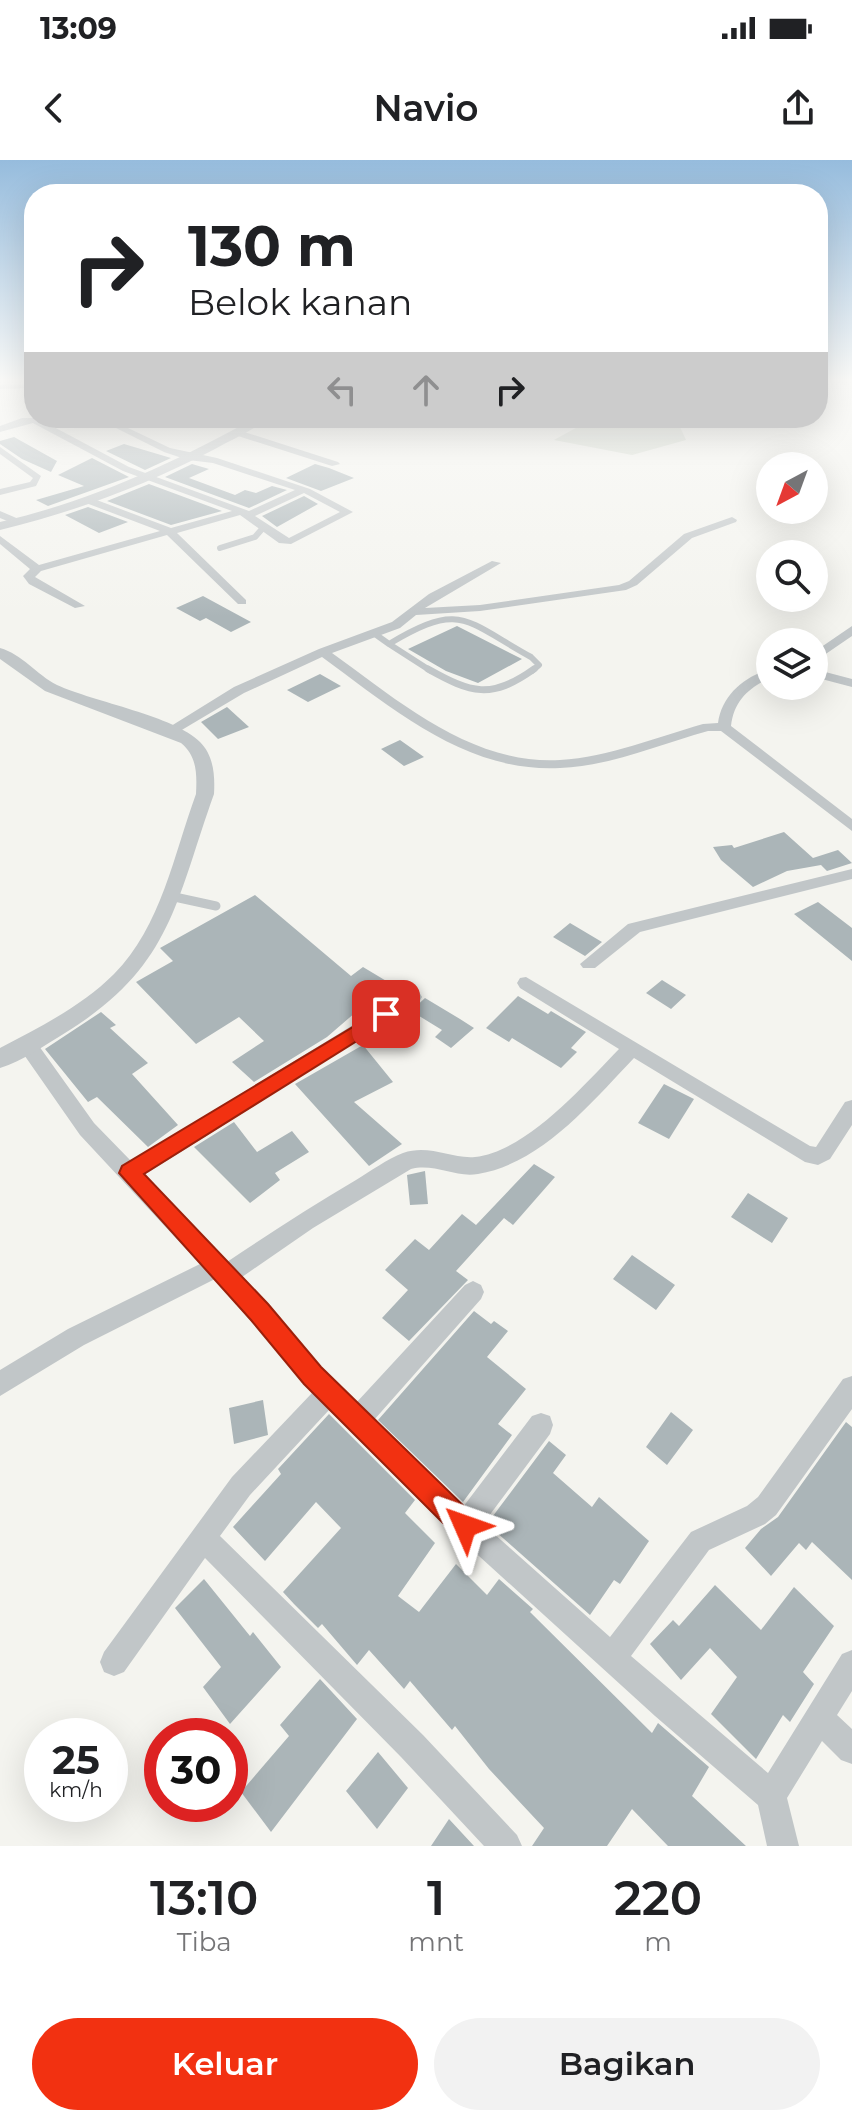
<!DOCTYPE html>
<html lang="id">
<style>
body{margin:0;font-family:Montserrat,sans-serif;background:#f2f2f2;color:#202124;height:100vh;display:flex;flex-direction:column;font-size:30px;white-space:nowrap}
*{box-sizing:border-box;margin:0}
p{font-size:26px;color:#757577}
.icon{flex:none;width:44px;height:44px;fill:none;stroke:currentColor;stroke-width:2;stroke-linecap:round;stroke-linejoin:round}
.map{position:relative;height:1686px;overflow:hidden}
.sheet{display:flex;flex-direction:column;background:#fff;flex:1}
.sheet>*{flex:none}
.hud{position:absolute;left:24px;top:24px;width:804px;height:244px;border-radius:32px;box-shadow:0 8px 32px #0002;background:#fff;color:#202124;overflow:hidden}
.needle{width:52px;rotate:221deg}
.fabs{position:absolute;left:756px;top:292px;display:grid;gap:16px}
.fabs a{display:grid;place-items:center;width:72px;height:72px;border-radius:50%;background:#fff;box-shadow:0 8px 32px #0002;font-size:40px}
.speed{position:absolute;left:24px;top:1558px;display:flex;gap:16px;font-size:40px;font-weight:700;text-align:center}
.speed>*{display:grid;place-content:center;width:104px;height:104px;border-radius:50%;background:#fff;box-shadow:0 8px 32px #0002;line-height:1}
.speed small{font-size:20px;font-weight:400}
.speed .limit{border:12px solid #d22;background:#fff;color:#111}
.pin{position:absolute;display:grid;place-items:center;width:68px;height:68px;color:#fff;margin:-34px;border-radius:16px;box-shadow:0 4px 12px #0006}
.me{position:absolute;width:88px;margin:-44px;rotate:313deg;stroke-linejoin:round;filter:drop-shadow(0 0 6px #0008)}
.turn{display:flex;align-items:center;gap:28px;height:168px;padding:0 32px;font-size:36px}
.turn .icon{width:104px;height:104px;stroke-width:2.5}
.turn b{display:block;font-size:56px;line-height:68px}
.lanes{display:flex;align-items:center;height:76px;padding:0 32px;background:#0003;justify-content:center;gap:40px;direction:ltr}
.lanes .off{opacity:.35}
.eta{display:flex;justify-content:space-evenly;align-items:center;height:136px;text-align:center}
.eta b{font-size:48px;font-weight:600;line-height:56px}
.button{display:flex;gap:16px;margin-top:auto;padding:16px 32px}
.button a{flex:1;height:92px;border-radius:48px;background:#f23111;color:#fff;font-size:32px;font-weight:600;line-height:92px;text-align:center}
.button a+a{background:#f2f2f2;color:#202124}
.status{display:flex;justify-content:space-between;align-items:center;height:56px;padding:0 40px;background:#fff;direction:ltr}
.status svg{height:22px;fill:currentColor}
header{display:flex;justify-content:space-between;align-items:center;height:104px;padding:0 32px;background:#fff;font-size:36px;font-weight:600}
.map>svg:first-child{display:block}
.green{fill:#d5dcd0}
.building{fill:#abb5b8}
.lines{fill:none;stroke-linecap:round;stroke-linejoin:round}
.service-far2{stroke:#c1c6c8;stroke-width:6}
.service-far1{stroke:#c1c6c8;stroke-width:7}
.service{stroke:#c1c6c8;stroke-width:9}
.minor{fill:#c1c6c8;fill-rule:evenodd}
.tertiary{fill:#c1c6c8;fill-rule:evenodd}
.route{fill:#f23111;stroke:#9d200b;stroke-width:2}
</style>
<div class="status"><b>13:09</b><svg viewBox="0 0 49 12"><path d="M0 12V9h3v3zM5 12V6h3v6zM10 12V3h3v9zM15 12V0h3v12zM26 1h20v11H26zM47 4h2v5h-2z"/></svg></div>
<header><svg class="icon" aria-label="back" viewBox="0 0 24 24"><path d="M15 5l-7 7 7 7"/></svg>Navio<svg class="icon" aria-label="share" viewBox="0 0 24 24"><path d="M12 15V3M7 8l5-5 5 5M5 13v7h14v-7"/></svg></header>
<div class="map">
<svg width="852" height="1686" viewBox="0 0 852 1686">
<rect width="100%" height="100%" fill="#f4f4ef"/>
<!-- green -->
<path class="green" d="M594,258H635L680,267L686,280L632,295L554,280Z"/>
<!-- building -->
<path class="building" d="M14,277L57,301L51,312L22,299L0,284V281Z
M124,284L171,298L145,310L106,291Z
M92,298L129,317L48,346L36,340L84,326L58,315Z
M192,304L209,309L189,318L235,335L245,330L256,333L272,326L287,330L249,348L165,317Z
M315,304L329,308L354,318L321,331L286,318Z
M149,324L222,351L171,365L107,341Z
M304,336L318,344L277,367L262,356Z
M88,347L128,362L99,373L65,355Z
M203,436L251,462L231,472L206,458L200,461L176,448Z
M457,466L522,499L478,523L446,511L408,489Z
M320,514L341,526L308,542L287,530Z
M227,547L249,567L218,579L201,562Z
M400,580L424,597L404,606L381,589Z
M784,672L813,698L838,690L852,703L827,711L821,705L787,711L753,727L721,700L713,687L732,685L734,688Z
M255,735L351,816L363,807L403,831L388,840L378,833L327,877L254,922L232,902L264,881L239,857L196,884L136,822L173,801L160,788Z
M818,742L852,768V801L794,754Z
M570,763L602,782L585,796L553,777Z
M662,820L686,835L671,849L646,833Z
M518,836L548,854L551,851L586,872L571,888L577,892L561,908L512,878L509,882L486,868Z
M425,838L460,859L474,868L451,888L435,877L442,870L411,851Z
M101,852L116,865L110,868L148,903L132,914L178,965L148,987L97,937L88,942L45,889Z
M363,885L393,922L354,942L402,984L369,1006L295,924Z
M664,924L694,939L669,979L638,963Z
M234,962L257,992L292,971L309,992L275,1013L280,1020L250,1043L194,987Z
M534,1004L555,1017L513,1065L504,1058L456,1111L468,1120L409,1181L382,1158L408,1130L385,1110L415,1079L429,1090L462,1054L476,1065Z
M425,1011L428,1044L410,1045L407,1015Z
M748,1033L788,1058L772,1083L731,1057Z
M632,1095L675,1125L656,1150L613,1119Z
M474,1151L491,1164L494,1161L508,1171L487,1197L526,1229L498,1264L512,1275L463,1342L378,1260Z
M263,1240L268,1275L234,1284L229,1248Z
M671,1252L693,1270L667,1305L646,1287Z
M329,1254L415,1340L405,1353L435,1383L398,1436L419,1452L456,1404L487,1435L499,1419L533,1449L530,1452L652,1573L658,1563L709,1607L692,1636L746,1686H668L632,1649L607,1686H532L544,1668L489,1609L455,1566L452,1570L410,1521L404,1529L369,1490L357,1505L322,1464L318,1468L294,1444L283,1432L341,1368L316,1342L265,1401L233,1367L281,1314L278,1309Z
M846,1262L852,1267V1420L812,1382L806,1390L799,1383L771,1416L745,1388L761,1369L778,1357Z
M549,1281L566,1295L553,1313L592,1347L599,1337L649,1381L620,1424L614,1420L590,1455L487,1364Z
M204,1419L250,1476L253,1472L281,1507L230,1564L203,1527L221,1507L175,1448Z
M715,1425L761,1470L794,1427L834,1466L803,1512L814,1524L790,1562L783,1555L756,1599L711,1554L737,1517L710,1488L681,1520L650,1484L673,1460L679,1466Z
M320,1519L357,1559L271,1672L241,1632L289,1576L280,1565Z
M378,1592L408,1628L377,1669L346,1631Z
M449,1659L474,1686H431Z"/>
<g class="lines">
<!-- service-far2 -->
<path class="service-far2" d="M220,388L255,377L262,369
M375,474L389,484
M389,484L431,511
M389,484C461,441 464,460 531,497L539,505L532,511"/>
<!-- service-far1 -->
<path class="service-far1" d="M428,509C471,533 491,540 534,509"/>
<!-- service -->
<path class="service" d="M170,736L216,746"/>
<!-- minor -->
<path class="minor" d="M34,224V228L0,229V225Z
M22,258H37L129,307L249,351L295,330L213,303L188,300L164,292L102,261L109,259L170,288L217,298L310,329L353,352L291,384L279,383L240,355L177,373L246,440V444H238L167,375L41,411L35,417L85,446L75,448L29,424L23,416L30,409L0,384V376L39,405L160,371L86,343V339H94L171,368L232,351L123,311L33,263L0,272V266ZM304,333L340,352L289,378L255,356Z
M238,270L338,302L340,304L332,306L235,275Z
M0,287L41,316L36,326L0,335V329L30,322L33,318L0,294Z
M0,351L21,360L22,362L17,365L0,358Z
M732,357L737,360L736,362L692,378L637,425L626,430L480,451L416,455L400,468L332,493C400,542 472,605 560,600C609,597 657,577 703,564L718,563C722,535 744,517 770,509V518C748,528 734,541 731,566L852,659V671L721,571H708C660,584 611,606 560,608C467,613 393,549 322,497L244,533L175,574H165L163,571L234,527L319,489L392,462L429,434L492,401L501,403L425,448L480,445L619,425L629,421L684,374Z
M852,466V476L814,502V492Z
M814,509L852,519V527L814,517Z
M852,709V719L640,772L595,808H583L580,804L628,764Z
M526,817L810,986L816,987L845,942L852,940V965L830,999L818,1005L805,1002L634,898C591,943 542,1003 478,1014C455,1018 435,1003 411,1009L313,1068L242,1117L320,1208L356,1243L465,1125L473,1121L481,1125L484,1132L481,1139L374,1260L463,1347L532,1256L541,1253L550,1256L553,1265L550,1274L483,1364L610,1477L691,1372L747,1346L758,1337L843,1219L852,1216V1249L776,1355L765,1364L709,1390L631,1496L768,1613L842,1494L852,1490V1531L837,1555L852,1569V1604L841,1600L822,1581L787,1638L799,1686H767L758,1645L655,1556L435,1356L329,1250L250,1335L220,1376L423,1575L517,1675L522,1686H484L401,1597L205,1398L124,1512L114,1516L104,1512L100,1502L104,1492L232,1317L312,1233L215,1119L84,1185L0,1236V1210L68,1169L200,1104L80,975L20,889L18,884L20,879H34L94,963L131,1001L407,832H419L422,837L419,842L144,1015L227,1102C270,1073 312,1046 356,1020C371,1011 387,999 403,993C430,984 450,999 475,997C527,991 584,925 619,889L520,828L517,823L520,818Z"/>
<!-- tertiary -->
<path class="tertiary" d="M255,258H268C253,271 232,279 215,289C146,325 75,352 0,370V362C91,341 174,303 255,258Z
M0,488C22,494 37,515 57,525C94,542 175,556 200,582C214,596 215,616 214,634C175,743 172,807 65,873C45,885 23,901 0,908V888C40,867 82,846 114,814C161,767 174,694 196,634C197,614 197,596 181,583L45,531L0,499Z"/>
</g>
<!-- sky -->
<linearGradient id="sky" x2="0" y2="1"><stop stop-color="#96bcdd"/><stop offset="0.48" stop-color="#fafaf8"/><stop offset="1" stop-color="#fafaf8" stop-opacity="0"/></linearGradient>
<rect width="852" height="457" fill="url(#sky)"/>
<!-- route -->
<path class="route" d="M386,847L395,854L392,859L144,1014L268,1144L321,1207L474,1356L478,1366L474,1375L465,1379L455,1375L304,1224L251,1160L119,1013L122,1006Z"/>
</svg>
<div class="fabs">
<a><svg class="needle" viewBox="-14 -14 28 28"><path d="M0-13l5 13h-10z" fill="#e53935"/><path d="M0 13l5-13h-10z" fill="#757577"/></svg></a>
<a><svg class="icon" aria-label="search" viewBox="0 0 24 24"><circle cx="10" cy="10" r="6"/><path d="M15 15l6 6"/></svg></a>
<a><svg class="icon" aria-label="layers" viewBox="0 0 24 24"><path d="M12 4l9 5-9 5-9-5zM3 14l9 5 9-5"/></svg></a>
</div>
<div class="speed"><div>25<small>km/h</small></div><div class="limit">30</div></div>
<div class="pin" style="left:386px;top:854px;background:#d93025"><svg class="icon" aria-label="arrive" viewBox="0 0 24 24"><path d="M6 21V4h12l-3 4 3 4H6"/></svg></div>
<svg class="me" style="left:465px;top:1366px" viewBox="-20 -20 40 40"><path d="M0-17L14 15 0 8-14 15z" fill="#f23111" stroke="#fff" stroke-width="4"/></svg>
<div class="hud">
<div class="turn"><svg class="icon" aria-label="right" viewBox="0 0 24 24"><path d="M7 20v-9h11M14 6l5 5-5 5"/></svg><div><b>130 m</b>Belok kanan</div></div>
<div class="lanes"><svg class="icon off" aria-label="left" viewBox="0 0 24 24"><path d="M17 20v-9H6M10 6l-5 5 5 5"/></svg><svg class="icon off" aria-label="ahead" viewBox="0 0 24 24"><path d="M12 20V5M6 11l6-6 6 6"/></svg><svg class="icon" aria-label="right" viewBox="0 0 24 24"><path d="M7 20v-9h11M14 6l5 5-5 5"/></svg></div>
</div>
</div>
<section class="sheet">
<div class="eta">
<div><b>13:10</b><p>Tiba</p></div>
<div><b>1</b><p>mnt</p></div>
<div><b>220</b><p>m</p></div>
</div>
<div class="button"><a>Keluar</a><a>Bagikan</a></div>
</section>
